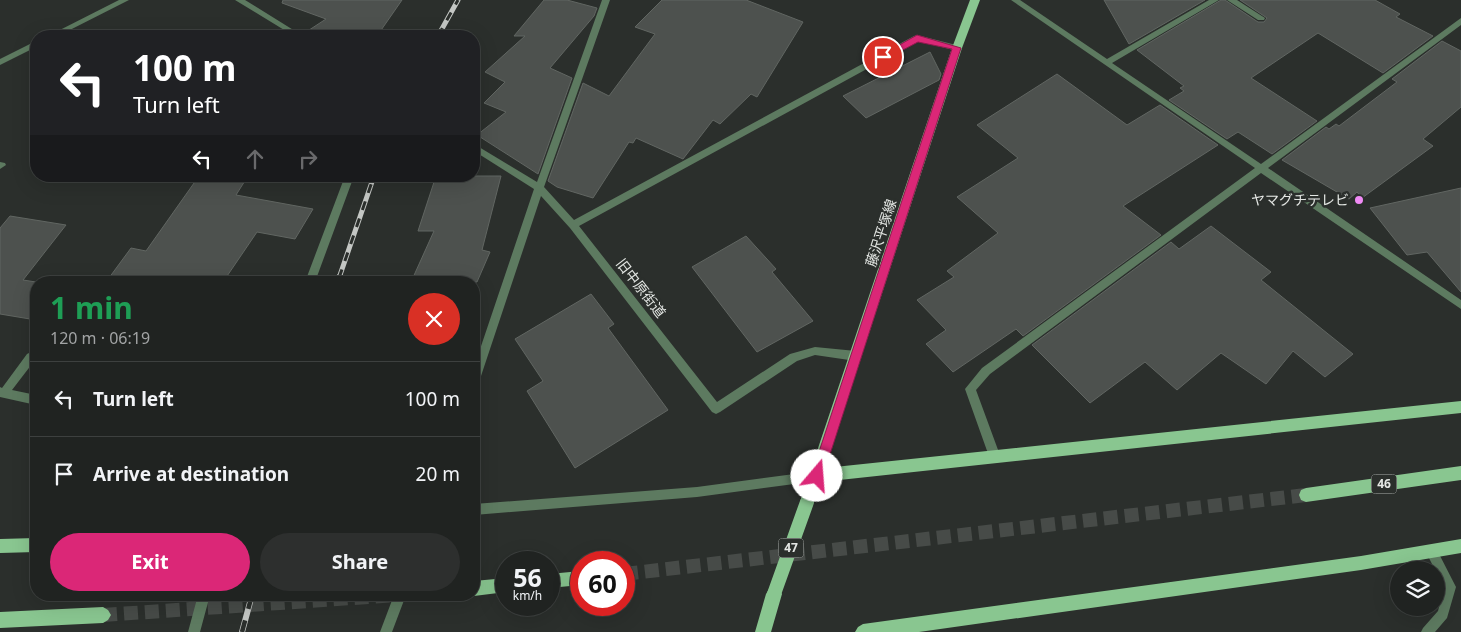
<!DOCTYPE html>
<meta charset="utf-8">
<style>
body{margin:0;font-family:"Noto Sans","Noto Sans JP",sans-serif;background:#2d2f2e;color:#f1f3f6;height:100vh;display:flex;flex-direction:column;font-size:19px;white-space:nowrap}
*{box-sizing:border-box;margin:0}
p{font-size:16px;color:#a2a4a5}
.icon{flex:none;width:28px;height:28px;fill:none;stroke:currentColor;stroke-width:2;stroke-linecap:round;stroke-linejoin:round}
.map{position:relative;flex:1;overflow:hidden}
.sheet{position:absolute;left:30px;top:276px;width:450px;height:325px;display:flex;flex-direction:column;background:#202321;border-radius:20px;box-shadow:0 5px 20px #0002,0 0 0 1px #3d403f}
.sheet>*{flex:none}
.guide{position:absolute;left:30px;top:30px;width:450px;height:152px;border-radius:20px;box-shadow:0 5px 20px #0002,0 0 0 1px #3d403f;background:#202124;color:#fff;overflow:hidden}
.controls{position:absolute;left:1390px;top:561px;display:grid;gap:10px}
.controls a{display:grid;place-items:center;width:55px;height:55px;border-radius:50%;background:#202321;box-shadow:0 5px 20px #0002,0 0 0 1px #3d403f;font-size:25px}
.speed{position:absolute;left:495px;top:551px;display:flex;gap:10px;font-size:25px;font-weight:700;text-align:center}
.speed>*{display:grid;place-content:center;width:65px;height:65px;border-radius:50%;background:#202321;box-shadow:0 5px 20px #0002,0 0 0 1px #3d403f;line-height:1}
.speed small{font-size:12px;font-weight:400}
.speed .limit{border:8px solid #d22;background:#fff;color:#111}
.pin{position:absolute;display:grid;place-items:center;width:42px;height:42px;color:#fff;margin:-21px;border:2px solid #fff;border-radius:50%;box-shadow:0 1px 5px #0007}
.me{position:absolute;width:55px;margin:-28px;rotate:18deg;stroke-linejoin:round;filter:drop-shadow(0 0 4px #0008)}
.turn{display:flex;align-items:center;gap:18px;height:105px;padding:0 20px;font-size:22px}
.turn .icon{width:65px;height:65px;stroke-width:2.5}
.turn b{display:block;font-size:35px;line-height:42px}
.lanes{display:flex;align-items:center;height:48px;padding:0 20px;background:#0003;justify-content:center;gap:25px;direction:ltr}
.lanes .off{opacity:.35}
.round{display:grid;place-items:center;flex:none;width:52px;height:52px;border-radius:26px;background:#2d2f2e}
.overview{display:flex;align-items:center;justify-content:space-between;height:85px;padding:0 20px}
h1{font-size:30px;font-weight:700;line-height:38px;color:#1e9e55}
.primary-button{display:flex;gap:10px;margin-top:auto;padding:10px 20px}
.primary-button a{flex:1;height:58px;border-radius:30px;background:#db2777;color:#fff;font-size:20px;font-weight:700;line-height:58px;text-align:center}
.primary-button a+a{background:#2d2f2e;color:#f1f3f6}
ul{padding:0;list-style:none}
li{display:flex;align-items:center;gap:15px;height:75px;padding:0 20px;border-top:1px solid #3d403f}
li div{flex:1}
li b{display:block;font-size:19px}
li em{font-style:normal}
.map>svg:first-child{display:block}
.building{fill:#4d514e;stroke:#616662}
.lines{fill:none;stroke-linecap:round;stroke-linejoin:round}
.primary-tunnel{stroke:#474b48;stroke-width:14;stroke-dasharray:14 7;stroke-linecap:butt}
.minor{fill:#5d7a60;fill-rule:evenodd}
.primary{fill:#89c690;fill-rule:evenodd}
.rail-far1-casing{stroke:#c4c7c4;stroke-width:5}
.rail-casing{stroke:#c4c7c4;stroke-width:6}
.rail-far1{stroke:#2b2f2c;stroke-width:3;stroke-dasharray:9;stroke-linecap:butt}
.rail{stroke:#2b2f2c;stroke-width:4.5;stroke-dasharray:12;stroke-linecap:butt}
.primary-bridge{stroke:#89c690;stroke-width:14}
.route{fill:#db2777;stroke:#8e194d}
.poi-dot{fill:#f08bf5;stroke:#2b2f2c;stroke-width:2}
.labels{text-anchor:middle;stroke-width:5;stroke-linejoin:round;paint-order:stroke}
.shield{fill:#2b2f2c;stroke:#acb0ad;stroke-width:1}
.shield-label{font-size:12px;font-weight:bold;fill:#e4e7e4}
.poi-label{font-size:14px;fill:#e4e7e4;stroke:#2b2f2c;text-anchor:end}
.street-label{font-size:14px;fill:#e4e7e4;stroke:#2b2f2c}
</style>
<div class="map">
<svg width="1461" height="632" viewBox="0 0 1461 632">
<rect width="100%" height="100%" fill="#2b2f2c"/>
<!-- building -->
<path class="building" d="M283,0H402L377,36H305L303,34L326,19L282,3Z
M544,0H567L597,8L594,16L550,68L572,78L538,174L477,135L506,112L484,103L505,82L485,72L525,36H514Z
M662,0H746L803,22L757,97L751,94L720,124L713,120L683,159L636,138L633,143L629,142L593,198L557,187L548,181L583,83L609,96L655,34L635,27Z
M1104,0H1205L1129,44Z
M1221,0H1225L1258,22H1264L1267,18L1240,0H1375L1400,14L1396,17L1433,36L1383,73L1318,33L1251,78L1317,121L1272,154L1238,132L1227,139L1169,100L1184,91L1180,88L1184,86L1137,50Z
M1442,41L1461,51V107L1423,139L1433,146L1362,198L1357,192L1349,199L1282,160L1326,127L1329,129L1336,124L1339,126L1397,82L1392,79Z
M930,52L941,74L939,80L866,118L843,96Z
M1057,74L1127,125L1160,105L1218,145L1123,206L1161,235L1023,336L1016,329L953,372L926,344L946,330L917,300L954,277L947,271L998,233L957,197L1018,158L977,125Z
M199,176H248L236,195L313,209L295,239L257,232L223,282H106L131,248L146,251Z
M436,176H501L482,250L490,252L477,282H411L434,231H418Z
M1461,188V292L1427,252L1407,255L1370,208Z
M10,216L66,225L23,280L36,282V320L0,314V228Z
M1211,226L1271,272L1261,280L1353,354L1325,377L1293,351L1266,384L1221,353L1177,390L1145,362L1090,403L1032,345L1171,242L1179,249Z
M746,236L776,269L772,272L813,321L757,352L692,267Z
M591,294L614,324L608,328L668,410L575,468L527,391L543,381L515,339Z"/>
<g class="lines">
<!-- primary-tunnel -->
<path class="primary-tunnel" d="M624,574L1306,495
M103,615L397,595"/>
<!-- minor -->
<path class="minor" d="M119,0H129L58,36H48Z
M235,0H245L303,36H294Z
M602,0H610L544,187L574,220L914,36L917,35L960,46L961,48L957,51L918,41L579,226L717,402L790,354L815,347L856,351L860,353L861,356L860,359L856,361L815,355L797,361L720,412L716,414L712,412L570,228L541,196L478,385L474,387V367L534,189L474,151V144L537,182Z
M1011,0H1020L1107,59L1209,0H1219L1112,63L1261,164L1461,18V25L1268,168L1461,300V309L1261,173L990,374L976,390L1001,458L999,462L995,463L991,462L965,389L982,368L1255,168Z
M1227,0H1237L1265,18L1264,20H1258Z
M36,41V47L0,65V59Z
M0,162L5,163L6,165L0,169Z
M345,176H354L315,282H305Z
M31,352L35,354L36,357L35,360L12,390L36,395V405L0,397V387L2,388L27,354Z
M817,471L821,472L823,476L821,480L817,481L697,497L474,515V504L697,487Z
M1432,546L1436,548L1456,587L1447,618L1435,632H1421L1423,628L1438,611L1444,588L1426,552L1428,548Z
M198,595H210L200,632H188Z
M394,595H406L392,632H380Z"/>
<!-- primary -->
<path class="primary" d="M970,0H980L962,48L825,468L1461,401V413L821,482L812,507L807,509L802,507L800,502L952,48Z
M1461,466V480L1306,502L1301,500L1299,495L1301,490L1306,488Z
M36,538V552L0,553V539Z
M1461,539V553L1361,570L919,632H855L858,627L863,624L1361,556Z
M581,571V585L549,588V574Z
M506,578V592L474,596L473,595L474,581Z
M774,586L779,589L782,594L771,632H755L766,594L769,589Z
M103,607L108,610L111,615L108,620L103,623L0,628V612Z"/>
<!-- rail-far1 casing -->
<g class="rail-far1-casing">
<path id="rail-far1" d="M438,36L458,0
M339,278L374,176"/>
</g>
<!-- rail casing -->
<g class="rail-casing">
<path id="rail" d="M338,282L340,276
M242,632L252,595"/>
</g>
<!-- rail-far1 -->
<use href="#rail-far1" class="rail-far1"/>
<!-- rail -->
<use href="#rail" class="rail"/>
<!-- primary-bridge -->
<path class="primary-bridge" d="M774,594L807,502"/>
</g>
<!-- route -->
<path class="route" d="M917,35L961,48L823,476L822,480L817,482L812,480L811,476L952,49L918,42L886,59L878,57Z"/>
<!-- markers -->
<circle class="poi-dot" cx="1359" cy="200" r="5"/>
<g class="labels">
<!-- shield labels -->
<g class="shield">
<rect x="1371.5" y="474.5" width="25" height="19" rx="4"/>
<rect x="778.5" y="538.5" width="25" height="19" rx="4"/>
</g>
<g class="shield-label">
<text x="1384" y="488">46</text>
<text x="791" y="552">47</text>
</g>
<!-- poi labels -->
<g class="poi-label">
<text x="1349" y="205">ヤマグチテレビ</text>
</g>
<!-- street labels -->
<g class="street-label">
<text transform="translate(881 233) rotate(-72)" y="5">藤沢平塚線</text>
<text transform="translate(641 288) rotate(52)" y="5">旧中原街道</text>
</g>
</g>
</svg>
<div class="controls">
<a><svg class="icon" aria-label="layers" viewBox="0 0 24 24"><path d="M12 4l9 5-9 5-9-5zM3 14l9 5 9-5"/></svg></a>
</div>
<div class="speed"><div>56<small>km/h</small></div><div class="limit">60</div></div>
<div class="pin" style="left:883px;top:57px;background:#d93025"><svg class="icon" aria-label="arrive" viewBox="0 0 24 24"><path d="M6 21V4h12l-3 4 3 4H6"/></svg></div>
<svg class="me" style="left:817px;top:476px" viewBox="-20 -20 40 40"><circle r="19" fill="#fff"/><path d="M0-13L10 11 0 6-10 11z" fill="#db2777"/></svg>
<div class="guide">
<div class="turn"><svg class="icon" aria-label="left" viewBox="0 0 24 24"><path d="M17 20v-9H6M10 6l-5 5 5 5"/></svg><div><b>100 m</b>Turn left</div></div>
<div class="lanes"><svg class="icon" aria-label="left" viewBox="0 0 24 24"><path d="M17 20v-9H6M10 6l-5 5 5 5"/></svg><svg class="icon off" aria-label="ahead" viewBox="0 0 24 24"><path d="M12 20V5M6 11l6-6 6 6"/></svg><svg class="icon off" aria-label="right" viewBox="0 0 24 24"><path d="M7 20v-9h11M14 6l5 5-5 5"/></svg></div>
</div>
<section class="sheet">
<div class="overview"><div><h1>1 min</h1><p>120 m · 06:19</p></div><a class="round" style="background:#d93025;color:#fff"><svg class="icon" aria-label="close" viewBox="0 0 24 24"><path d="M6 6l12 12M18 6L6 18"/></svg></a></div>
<ul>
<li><svg class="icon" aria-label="left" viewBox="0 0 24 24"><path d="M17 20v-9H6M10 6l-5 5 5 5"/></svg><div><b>Turn left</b></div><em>100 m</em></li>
<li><svg class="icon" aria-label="arrive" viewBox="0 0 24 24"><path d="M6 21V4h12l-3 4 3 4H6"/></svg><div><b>Arrive at destination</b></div><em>20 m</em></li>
</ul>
<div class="primary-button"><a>Exit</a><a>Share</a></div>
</section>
</div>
